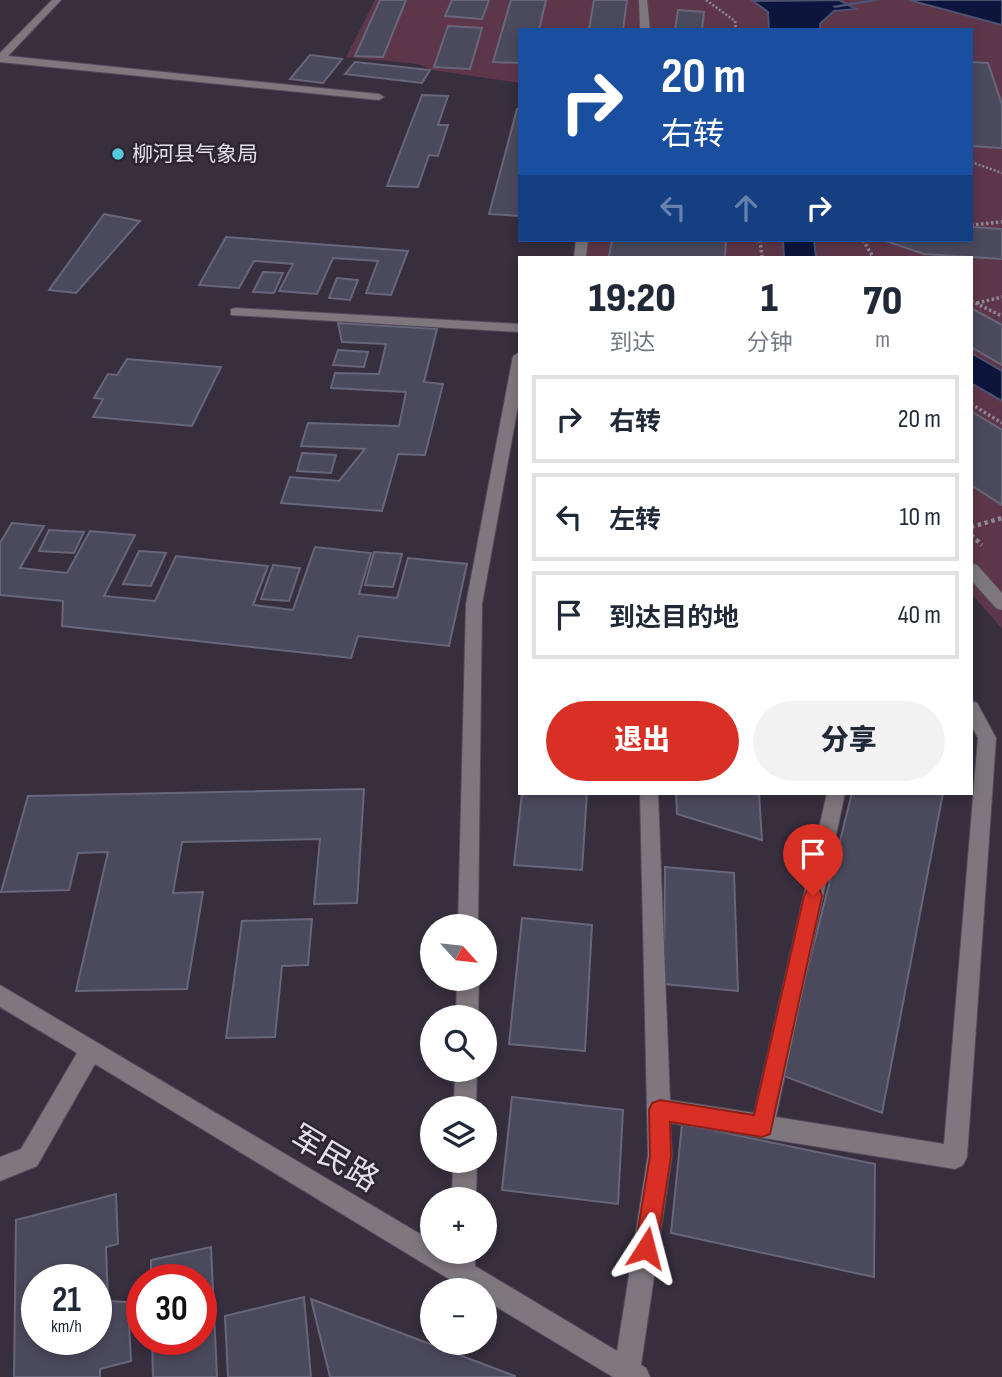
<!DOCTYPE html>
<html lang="zh">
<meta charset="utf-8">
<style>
body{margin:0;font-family:"Sofia Sans Condensed","Noto Sans SC",sans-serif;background:#f2f2f3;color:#1f2937;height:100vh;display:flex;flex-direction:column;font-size:26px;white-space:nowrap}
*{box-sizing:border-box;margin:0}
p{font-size:23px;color:#747a83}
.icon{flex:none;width:38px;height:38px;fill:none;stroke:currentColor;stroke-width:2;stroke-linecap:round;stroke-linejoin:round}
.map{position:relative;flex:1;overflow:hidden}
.side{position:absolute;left:518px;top:256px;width:455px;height:539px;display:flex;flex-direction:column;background:#fff;border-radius:0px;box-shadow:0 4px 10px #0003}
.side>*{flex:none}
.banner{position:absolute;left:518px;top:28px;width:455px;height:214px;border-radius:0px;box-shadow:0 4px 10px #0003;background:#1a4fa0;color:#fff;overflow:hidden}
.needle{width:46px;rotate:117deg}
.buttons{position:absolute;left:420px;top:914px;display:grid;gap:14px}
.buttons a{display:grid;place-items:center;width:77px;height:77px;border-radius:50%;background:#fff;box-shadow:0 4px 10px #0003;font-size:35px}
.speed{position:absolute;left:21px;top:1264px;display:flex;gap:14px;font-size:35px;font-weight:700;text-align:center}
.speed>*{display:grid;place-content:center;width:91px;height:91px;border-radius:50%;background:#fff;box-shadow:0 4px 10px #0003;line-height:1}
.speed small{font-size:18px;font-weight:400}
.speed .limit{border:10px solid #d22;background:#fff;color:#111}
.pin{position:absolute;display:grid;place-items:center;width:60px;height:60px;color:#fff;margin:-72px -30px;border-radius:50% 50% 50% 0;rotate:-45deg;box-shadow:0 0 7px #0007}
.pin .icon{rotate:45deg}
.me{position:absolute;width:77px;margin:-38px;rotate:9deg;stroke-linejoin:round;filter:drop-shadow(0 0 5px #0008)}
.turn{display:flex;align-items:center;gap:24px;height:147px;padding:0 28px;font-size:32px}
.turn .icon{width:91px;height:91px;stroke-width:2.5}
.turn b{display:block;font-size:49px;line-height:60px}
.lanes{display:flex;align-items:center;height:66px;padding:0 28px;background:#0003;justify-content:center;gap:35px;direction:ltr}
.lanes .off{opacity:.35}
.eta{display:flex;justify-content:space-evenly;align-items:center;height:119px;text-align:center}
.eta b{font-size:42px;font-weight:800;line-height:49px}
.button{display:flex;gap:14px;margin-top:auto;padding:14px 28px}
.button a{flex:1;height:80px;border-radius:42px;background:#d93025;color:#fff;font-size:28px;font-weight:800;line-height:80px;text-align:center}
.button a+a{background:#f2f2f3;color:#1f2937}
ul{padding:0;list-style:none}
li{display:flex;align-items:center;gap:21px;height:88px;margin:0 14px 10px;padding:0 14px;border:4px solid #e0e1e3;border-radius:0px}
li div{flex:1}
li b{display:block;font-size:26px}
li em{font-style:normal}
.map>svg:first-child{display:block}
.green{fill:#5d3749}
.water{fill:#0d153d;stroke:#4e5271;stroke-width:2}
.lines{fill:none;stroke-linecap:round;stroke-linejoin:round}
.stream{fill:#4e5271;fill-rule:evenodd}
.building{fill:#4b495c;stroke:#68667a;stroke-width:2;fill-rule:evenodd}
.minor-casing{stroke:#534a5a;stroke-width:2}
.path-far2{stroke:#908896;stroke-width:2.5;stroke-dasharray:2 2;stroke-linecap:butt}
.path-far1{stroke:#908896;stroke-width:3.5;stroke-dasharray:2.5 2.5;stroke-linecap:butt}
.path{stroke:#908896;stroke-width:4.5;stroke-dasharray:3.5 3.5;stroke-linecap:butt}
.minor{fill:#7f777e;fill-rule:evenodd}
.route{fill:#d93025;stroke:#8d1f18;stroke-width:2}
.poi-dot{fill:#54cade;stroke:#2d2434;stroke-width:2.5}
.labels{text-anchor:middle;stroke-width:5;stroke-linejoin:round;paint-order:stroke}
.far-poi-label{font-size:21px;fill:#e5dfea;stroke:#2d2434;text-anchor:start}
.near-street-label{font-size:32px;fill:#e5dfea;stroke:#2d2434}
</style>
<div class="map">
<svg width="1002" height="1377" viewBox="0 0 1002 1377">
<rect width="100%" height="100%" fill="#372e3e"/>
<!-- green -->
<path class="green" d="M375,0H1002V629L971,593V257H575L577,240H971V30H520V83L432,70L418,64L346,57Z"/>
<!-- water -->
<path class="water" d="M839,0L856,9L834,11L820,24V30H769L768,12L753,1Z
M909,0H1002V25Z
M783,240H814L816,257H784Z
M971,353L1002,371V401L971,383Z"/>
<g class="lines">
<!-- stream -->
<path class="stream" d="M868,0H883L835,8L832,6Z"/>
</g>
<!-- building -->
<path class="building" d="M380,0H406L383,57L355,56Z
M452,0H489L482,19L445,16Z
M511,0H546L539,30H520V63L493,62Z
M594,0H627L623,30H589Z
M678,10L704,12L702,30H675Z
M448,26L482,28L470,69L434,67Z
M310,55L342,59L323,83L290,79Z
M355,62L430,70L422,83L345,74Z
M971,62L988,63L1002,105V148L971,146Z
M422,95L448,96L438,125H448L438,156L429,155L418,187L387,186Z
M517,109H520V216L489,214Z
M104,214L140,221L76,293L49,290Z
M971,227L1002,229V259L924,254L883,240H971Z
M226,237L408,251L391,295L366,293L378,261L333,258L317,294L279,291L293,264L254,261L239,288L199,285Z
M612,240H726L725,257H609Z
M263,272L283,273L274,293L253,292Z
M337,278L358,280L350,300L329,298Z
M971,308L1002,325V365L971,347Z
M338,323L437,329L424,382L443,384L425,455L398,454L382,511L281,503L290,477L339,481L365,449L301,446L308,423L399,426L406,392L331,388L335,373L379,374L386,344L342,342Z
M338,350L368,352L364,367L333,365Z
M127,359L221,367L192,426L93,417L103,399L94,398L108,374L117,375Z
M971,411L1002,430V505L971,485Z
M302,453L336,455L331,473L297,471Z
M12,523L44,526L20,568L67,573L90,531L135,535L104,596L155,601L176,556L268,566L253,605L293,610L315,547L371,553L359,594L397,598L408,558L467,564L449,646L358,636L351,658L62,626L63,601L0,595V543Z
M49,530L84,532L74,553L39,551Z
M139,551L166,553L151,586L123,584Z
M374,552L402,554L393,587L365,585Z
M273,565L300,568L289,601L261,599Z
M364,789L357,903L314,904L320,839L182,842L173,893L203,892L187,989L76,991L108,852L78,853L69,890L1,892L28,796Z
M522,793H587L582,870L514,865Z
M676,793H759L762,840L677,814Z
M852,793H943L882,1113L781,1075Z
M665,867L734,873L738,991L664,984Z
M522,918L592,925L585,1051L509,1044Z
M312,919L308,965L282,966L275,1037L226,1038L242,921Z
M512,1097L623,1110L618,1204L502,1190Z
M682,1124L875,1164L874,1277L671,1233Z
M116,1194L118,1244L106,1247L108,1301L128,1302L131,1361L100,1369V1377H14L16,1220ZM37,1279H96V1339H37Z
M211,1247L217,1377H153L152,1339H201V1279H151V1260Z
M304,1297L311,1377H228L225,1316Z
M311,1299L515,1376V1377H330Z"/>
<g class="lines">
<!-- minor casing -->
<g class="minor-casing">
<path id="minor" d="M52,0H61L8,56L379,94L384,97L379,100L0,62V53Z
M639,0H647L650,30H640Z
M576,240H588L586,257H574Z
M236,308L520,324V332L231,315V309Z
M520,352V395L482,604L478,926H458L466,604L513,356Z
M971,563L977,565L1002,593V610L996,608L971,580Z
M971,701L977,703L996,738L967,1157L963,1165L955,1169L670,1123L672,1155L641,1365L646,1368L650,1377H613L485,1300V1290H468L454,1282L95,1064L37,1166L0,1181V1157L21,1149L77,1053L0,1007V985L432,1241V1251H475V1266L617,1351L648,1155L640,793H658L670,1100L754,1113L827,793H845L776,1117L944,1144L978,738L971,725Z
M457,978H479L478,1017H456Z
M455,1069H477L476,1108H454Z
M453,1160H477L476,1199H452Z"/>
</g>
<!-- path-far2 -->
<path class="path-far2" d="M706,0L735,21L736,30
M971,162L1002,173"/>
<!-- path-far1 -->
<path class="path-far1" d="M971,225L1002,222
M760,240L762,257
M863,240L873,257
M971,301L1002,316
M977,303L1002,297
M971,404L1002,423"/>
<!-- path -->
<path class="path" d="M971,527L1002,518
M971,535L982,545"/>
<!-- minor -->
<use href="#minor" class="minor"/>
</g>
<!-- route -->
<path class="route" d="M813,888L820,890L822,896L770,1134L762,1137L670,1122L671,1156L657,1248L654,1256L646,1259L638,1256L635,1248L650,1156L649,1110L652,1103L660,1100L754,1115L804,896L807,890Z"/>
<!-- markers -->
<circle class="poi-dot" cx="118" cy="154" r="7"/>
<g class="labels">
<!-- far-poi labels -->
<g class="far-poi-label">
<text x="132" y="161">柳河县气象局</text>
</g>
<!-- near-street labels -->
<g class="near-street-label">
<text transform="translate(335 1158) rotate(31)" y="11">军民路</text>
</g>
</g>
</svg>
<div class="buttons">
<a><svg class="needle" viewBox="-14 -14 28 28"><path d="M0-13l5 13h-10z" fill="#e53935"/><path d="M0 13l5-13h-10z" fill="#747a83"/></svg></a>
<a><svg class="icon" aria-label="search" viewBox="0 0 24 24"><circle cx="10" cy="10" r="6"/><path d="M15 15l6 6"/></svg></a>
<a><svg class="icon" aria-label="layers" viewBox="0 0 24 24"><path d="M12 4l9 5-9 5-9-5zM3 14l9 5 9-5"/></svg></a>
<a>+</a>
<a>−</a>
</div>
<div class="speed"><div>21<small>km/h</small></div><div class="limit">30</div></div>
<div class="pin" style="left:813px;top:896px;background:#d93025"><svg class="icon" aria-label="arrive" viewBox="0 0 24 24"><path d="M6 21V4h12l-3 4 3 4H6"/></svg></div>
<svg class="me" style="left:646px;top:1248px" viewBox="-20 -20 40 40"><path d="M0-17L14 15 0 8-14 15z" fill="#d93025" stroke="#fff" stroke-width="4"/></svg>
<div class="banner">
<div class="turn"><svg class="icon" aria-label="right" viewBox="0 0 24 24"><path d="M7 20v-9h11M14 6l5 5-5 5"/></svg><div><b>20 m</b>右转</div></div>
<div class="lanes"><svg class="icon off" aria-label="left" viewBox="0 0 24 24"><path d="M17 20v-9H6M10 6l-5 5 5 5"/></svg><svg class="icon off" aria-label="ahead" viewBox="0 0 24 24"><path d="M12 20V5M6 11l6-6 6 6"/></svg><svg class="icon" aria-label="right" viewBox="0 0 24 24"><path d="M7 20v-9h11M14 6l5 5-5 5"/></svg></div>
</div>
<section class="side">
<div class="eta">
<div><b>19:20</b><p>到达</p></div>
<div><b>1</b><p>分钟</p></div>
<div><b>70</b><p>m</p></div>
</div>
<ul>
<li><svg class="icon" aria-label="right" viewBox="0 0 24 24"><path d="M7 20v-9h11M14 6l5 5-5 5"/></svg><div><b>右转</b></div><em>20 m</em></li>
<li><svg class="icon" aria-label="left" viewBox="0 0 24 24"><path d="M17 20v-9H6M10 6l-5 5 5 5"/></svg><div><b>左转</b></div><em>10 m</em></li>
<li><svg class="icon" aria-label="arrive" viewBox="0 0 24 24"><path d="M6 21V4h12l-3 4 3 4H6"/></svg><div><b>到达目的地</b></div><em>40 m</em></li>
</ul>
<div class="button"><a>退出</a><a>分享</a></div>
</section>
</div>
